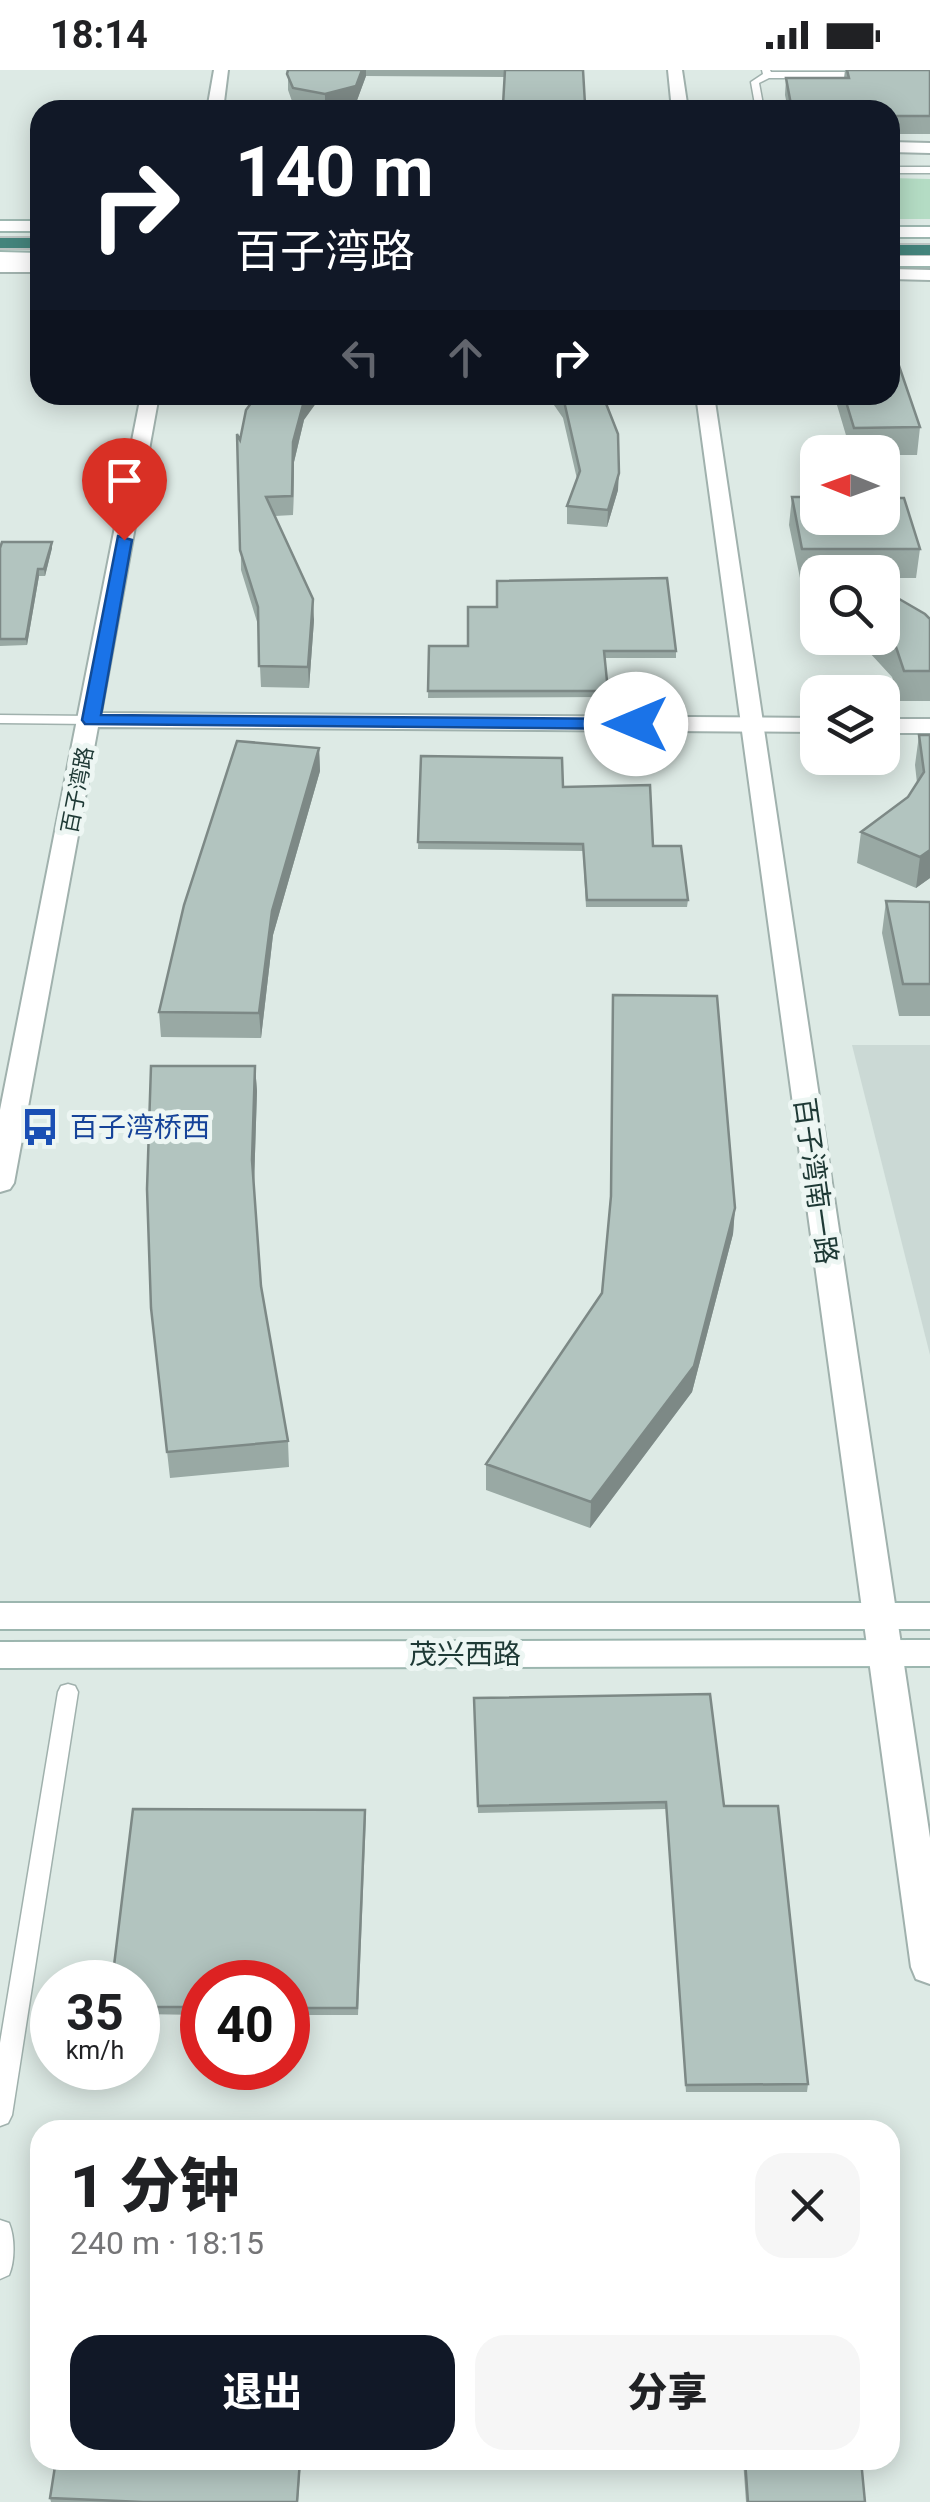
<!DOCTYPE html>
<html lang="zh">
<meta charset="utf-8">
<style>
body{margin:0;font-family:Roboto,"Noto Sans SC",sans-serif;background:#f6f6f6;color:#202124;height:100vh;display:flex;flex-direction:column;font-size:38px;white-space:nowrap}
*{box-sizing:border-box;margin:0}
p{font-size:32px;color:#757577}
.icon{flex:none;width:55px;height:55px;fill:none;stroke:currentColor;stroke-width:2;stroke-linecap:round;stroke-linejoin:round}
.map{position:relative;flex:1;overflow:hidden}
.sheet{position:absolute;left:30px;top:2050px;width:870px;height:350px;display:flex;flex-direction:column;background:#fff;border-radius:30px;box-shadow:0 5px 25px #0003}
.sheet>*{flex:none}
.top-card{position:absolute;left:30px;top:30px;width:870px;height:305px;border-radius:30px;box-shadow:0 5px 25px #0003;background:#111827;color:#fff;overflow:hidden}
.needle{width:65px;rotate:271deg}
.buttons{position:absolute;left:800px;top:365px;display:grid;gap:20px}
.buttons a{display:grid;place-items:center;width:100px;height:100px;border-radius:20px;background:#fff;box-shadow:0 5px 25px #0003;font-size:50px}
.speed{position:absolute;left:30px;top:1890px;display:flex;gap:20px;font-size:50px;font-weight:700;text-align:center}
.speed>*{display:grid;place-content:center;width:130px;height:130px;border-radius:50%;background:#fff;box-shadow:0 5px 25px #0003;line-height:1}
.speed small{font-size:25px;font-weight:400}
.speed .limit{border:15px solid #d22;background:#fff;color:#111}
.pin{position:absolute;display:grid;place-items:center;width:85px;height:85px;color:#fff;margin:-102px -42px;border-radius:50% 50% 50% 0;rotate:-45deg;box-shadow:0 0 10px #0007}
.pin .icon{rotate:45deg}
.me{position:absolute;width:110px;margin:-55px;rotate:270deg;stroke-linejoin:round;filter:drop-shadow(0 0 8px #0008)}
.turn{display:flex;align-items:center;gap:35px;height:210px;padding:0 40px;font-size:45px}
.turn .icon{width:130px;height:130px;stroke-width:2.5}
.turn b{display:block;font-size:70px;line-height:85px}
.lanes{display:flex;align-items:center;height:95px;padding:0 40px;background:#0003;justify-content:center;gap:50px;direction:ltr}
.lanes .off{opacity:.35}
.round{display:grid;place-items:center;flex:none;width:105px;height:105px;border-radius:30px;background:#f6f6f6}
.head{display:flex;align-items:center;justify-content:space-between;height:170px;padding:0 40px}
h1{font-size:60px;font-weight:800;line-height:75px}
.primary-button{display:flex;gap:20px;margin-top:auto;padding:20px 40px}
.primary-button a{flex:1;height:115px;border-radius:30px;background:#111827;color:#fff;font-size:40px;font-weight:800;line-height:115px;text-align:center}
.primary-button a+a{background:#f6f6f6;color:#202124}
.status{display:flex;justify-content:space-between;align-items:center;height:70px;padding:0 50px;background:#fff;direction:ltr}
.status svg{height:28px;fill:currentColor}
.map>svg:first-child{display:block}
.built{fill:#cbd9d5}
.green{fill:#b4dcc4}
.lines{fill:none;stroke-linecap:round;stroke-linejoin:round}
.service-casing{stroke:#a0b1ad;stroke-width:3}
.minor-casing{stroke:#a0b1ad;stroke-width:4}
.tertiary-casing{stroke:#a0b1ad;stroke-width:4}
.secondary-casing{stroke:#9cb6af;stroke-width:4}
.trunk-casing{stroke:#bcc4c2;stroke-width:4}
.service{fill:#fff;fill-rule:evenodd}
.minor{fill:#fff;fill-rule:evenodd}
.tertiary{fill:#fff;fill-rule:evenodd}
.secondary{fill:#fff;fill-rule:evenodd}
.trunk{fill:#44847c;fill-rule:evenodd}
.wall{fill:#99a9a4}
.shaded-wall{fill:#7d8986}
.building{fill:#b2c4bf;stroke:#7d8986;stroke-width:2.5}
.route{fill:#1a73e8;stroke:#114b97;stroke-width:2.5}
.labels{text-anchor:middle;stroke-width:10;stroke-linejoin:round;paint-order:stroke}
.far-street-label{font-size:22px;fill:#1e3935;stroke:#edf6f3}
.transit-label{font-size:28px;fill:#164399;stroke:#edf6f3;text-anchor:start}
.street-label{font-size:28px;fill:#1e3935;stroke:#edf6f3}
</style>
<div class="status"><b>18:14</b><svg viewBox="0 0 49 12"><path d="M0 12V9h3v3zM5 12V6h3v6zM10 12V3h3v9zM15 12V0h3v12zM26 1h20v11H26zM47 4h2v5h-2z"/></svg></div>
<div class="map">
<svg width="930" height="2432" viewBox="0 0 930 2432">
<rect width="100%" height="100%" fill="#ddeae5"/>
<!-- built -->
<path class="built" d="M852,975H930V1285Z"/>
<!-- green -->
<path class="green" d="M890,108L930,109V149H890Z"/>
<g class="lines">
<!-- service casing -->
<g class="service-casing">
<path id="service" d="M762,0H770L771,2H866L870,5L866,8H769L759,13L764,40H756L751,12L763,4Z
M890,97H930V103H890Z
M0,645L91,646L98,650L91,654L0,653Z
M68,1614L75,1616L78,1622L12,2045L8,2053L0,2056V1973L58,1622L61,1616Z
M0,2150L9,2153C15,2167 15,2191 9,2205L0,2209Z"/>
</g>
<!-- minor casing -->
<g class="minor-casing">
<path id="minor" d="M668,0H682L688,40H672Z
M890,72L930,73V83L890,82Z
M696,325H714L930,1768V1914L916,1909L911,1897Z"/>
</g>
<!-- tertiary casing -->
<g class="tertiary-casing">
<path id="tertiary" d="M214,0H228L223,40H207Z
M0,192H40V202H0Z
M890,199L930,200V210L890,209Z
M141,325H159L101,643L818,648V662L98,657L14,1113L10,1119L0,1122V1040Z
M882,649H930V663H882Z"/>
</g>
<!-- secondary casing -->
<g class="secondary-casing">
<path id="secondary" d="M0,151H40V161H0Z
M890,157H930V167H890Z
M0,182L40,183V193L0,192Z
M890,186H930V196H890Z
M0,1533H930V1559H0Z
M930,1570V1596L0,1598V1572Z"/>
</g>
<!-- trunk casing -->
<g class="trunk-casing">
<path id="trunk" d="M0,168H40V178H0Z
M890,175H930V185H890Z"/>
</g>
<!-- service -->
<use href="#service" class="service"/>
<!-- minor -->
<use href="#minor" class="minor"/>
<!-- tertiary -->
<use href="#tertiary" class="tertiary"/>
<!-- secondary -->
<use href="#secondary" class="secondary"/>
<!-- trunk -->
<use href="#trunk" class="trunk"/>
</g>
<!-- wall -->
<path class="wall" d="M288,0H583L585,40H503L505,7L366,6L356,33L324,40L293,34L288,20Z
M845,0H930V64H890V40H788L785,25L786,8H844Z
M547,325H600L618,420L607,457L567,454V436L577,409L563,348Z
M834,325H890L920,357L917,385H882V382H851Z
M304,350L294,392L293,445L275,446L314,550L309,618L261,617L258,555L241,500L240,370Z
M792,427L920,479L916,508H882V502H818V508H800L789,455Z
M0,478H52L45,506H39L27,575L0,576Z
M882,519L930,549V631H900L892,607L869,582L845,568H882Z
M497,537L676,581V588H605L607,627L428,628L429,576H468Z
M919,665H930V808L916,818L857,793L861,762L908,727L917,713L915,695Z
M319,678L320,701L273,865L261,968L161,967L159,942Z
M421,686L563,717L653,776L688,830L687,837H586L583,781L418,779Z
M886,831L930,832V946H899L882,863Z
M613,925L735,1138L733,1164L692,1322L590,1458L486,1420V1394L602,1223L610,1138Z
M255,996L257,1021L254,1115L261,1216L288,1371L289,1397L170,1408L151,1238Z
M474,1628L724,1736L808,2014L807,2022H686L666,1739L478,1743Z
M366,1747L358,1945H288V1912H202V1945L138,1944V1912Z
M301,2390L298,2432H51L50,2428Z
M743,2390H861L865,2432H746Z"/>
<!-- shaded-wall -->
<path class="shaded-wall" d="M362,0H366V6L356,33L325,40V24Z
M308,325H322L304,350L294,392L293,445V372L304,331Z
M619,403L618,420L607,457L608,440Z
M52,472V478L45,506L44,499Z
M38,499L39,506L27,575L26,569Z
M313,529L314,550L309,618L308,597Z
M319,678L320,701L273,865L261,968L259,943L272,841Z
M930,780V808L916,818L920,787Z
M255,996L257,1021L254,1115L252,1090Z
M735,1138L733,1164L692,1322L590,1458L591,1432Z"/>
<!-- building -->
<path class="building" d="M288,0H362L356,16L325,24L293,18L287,4Z
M505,0H583L585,34L503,35Z
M847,0H930V46H890V40H792L786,8H849Z
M890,287H896L920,357L854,358L844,325H890Z
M257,325H308L304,331L293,372L292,426L266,427L313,529L308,597L259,596L258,537L240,480L237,364L240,370L246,340Z
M559,325H600L605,331L618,364L619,403L608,440L567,436L580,401L564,331Z
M792,427H818V448H882V428H904L920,479H802Z
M2,472H52L44,499H38L26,569H0V478Z
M667,508L676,581H604L608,621H428L429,576H468V537H497V511Z
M882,519L925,544L930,549V601H904L896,577L882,563Z
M919,665H930V780L920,787L861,762L908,727L924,702Z
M237,671L319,678L272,841L259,943L159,942L184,835Z
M421,686L562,688L563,717L650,715L653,776H681L688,830H587L583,774L418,772Z
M886,831L930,832V914H903Z
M613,925L717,926L735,1138L694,1296L591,1432L486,1394L602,1223L611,1126Z
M151,996H255L252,1090L261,1216L288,1371L167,1382L151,1238L147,1119Z
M710,1624L724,1736H778L808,2014L686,2015L666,1732L478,1736L474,1628Z
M133,1739L365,1740L357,1938H288V1912H202V1937H138V1912H112Z
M56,2390H300L297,2432H143L50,2428Z
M745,2390H861L865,2432H748Z"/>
<!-- route -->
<path class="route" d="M118,466L132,470L101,645L636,649L644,654L636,659L85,654L82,650Z"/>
<!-- icons -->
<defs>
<g id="bus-bare" transform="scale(3)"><path d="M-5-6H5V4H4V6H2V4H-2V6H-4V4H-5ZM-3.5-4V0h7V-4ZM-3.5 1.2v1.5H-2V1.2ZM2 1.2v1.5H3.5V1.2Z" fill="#1a4fb4" stroke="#edf6f3" stroke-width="2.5" paint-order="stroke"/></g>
</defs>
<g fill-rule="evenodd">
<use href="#bus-bare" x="40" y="1057"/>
</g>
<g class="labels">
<!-- far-street labels -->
<g class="far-street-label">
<text transform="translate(77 720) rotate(-79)" y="8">百子湾路</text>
</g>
<!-- transit labels -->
<g class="transit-label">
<text x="70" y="1067">百子湾桥西</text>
</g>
<!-- street labels -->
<g class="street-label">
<text transform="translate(816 1111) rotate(82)" y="10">百子湾南一路</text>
<text x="465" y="1594">茂兴西路</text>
</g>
</g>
</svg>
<div class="buttons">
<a><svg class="needle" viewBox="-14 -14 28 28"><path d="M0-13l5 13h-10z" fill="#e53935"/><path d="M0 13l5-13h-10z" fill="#757577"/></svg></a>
<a><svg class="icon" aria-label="search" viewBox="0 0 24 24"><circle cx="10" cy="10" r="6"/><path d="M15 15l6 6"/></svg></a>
<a><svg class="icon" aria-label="layers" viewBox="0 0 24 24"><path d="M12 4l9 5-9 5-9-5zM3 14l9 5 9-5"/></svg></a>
</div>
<div class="speed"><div>35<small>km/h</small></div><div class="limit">40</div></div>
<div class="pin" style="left:124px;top:470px;background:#d93025"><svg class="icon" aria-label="arrive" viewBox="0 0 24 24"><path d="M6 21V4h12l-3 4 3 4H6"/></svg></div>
<svg class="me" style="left:636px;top:654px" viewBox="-20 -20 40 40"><circle r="19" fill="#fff"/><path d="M0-13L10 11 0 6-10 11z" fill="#1a73e8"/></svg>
<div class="top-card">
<div class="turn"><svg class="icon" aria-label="right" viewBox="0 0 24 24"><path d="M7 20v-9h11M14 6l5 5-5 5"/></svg><div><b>140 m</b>百子湾路</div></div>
<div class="lanes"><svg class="icon off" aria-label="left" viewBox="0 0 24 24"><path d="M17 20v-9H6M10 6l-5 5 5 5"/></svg><svg class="icon off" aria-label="ahead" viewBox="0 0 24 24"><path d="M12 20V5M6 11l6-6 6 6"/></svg><svg class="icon" aria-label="right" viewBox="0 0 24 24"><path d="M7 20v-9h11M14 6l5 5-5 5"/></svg></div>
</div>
<section class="sheet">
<div class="head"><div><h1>1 分钟</h1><p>240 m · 18:15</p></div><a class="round"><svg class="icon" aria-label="close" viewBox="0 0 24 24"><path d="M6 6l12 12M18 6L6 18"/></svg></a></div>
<div class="primary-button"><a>退出</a><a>分享</a></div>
</section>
</div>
